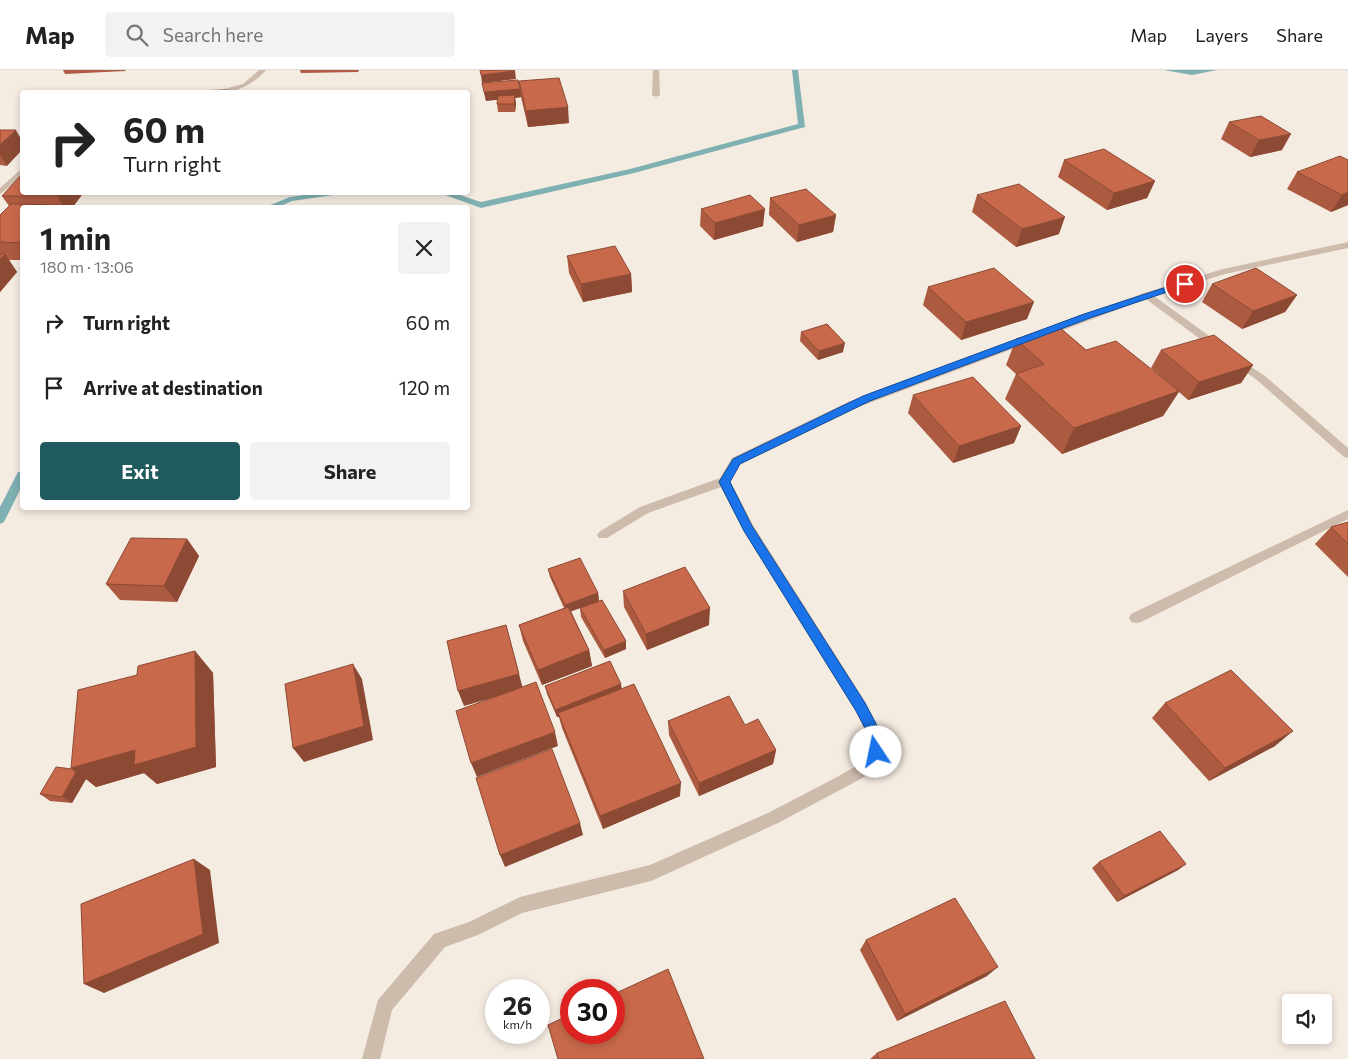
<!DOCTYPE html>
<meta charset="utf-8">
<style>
body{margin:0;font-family:Commissioner,sans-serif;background:#f2f2f2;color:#222;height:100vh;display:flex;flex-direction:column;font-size:19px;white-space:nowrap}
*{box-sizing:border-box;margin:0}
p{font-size:16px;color:#767676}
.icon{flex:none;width:28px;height:28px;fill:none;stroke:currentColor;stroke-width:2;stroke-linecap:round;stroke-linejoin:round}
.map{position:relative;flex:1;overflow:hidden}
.side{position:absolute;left:20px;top:135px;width:450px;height:305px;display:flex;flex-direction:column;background:#fff;border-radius:5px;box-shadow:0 2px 8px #0003}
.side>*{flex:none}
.banner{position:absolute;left:20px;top:20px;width:450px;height:105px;border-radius:5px;box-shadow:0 2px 8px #0003;background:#fff;color:#222;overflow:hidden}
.tools{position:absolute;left:1282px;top:924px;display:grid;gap:10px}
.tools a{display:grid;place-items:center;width:50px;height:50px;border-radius:5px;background:#fff;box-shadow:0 2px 8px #0003;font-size:25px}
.speed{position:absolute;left:485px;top:909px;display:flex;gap:10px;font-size:25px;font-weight:700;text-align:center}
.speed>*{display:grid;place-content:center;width:65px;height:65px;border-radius:50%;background:#fff;box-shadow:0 2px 8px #0003;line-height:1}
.speed small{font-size:12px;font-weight:400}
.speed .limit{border:8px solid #d22;background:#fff;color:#111}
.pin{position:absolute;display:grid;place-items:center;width:42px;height:42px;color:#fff;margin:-21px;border:2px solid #fff;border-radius:50%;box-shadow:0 1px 5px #0007}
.me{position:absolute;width:55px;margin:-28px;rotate:349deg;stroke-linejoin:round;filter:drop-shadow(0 0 4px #0008)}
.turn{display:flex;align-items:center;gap:18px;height:105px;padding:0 20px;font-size:22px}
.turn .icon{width:65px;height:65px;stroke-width:2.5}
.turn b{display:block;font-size:35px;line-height:42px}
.round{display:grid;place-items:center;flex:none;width:52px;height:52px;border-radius:5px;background:#f2f2f2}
.overview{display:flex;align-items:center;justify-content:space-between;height:85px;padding:0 20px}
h1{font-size:30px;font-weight:700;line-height:38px}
.cta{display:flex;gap:10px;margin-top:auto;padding:10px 20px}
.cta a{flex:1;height:58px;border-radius:5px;background:#1f5a5e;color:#fff;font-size:20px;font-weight:700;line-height:58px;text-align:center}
.cta a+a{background:#f2f2f2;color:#222}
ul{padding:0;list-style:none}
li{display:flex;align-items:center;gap:15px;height:65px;padding:0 20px}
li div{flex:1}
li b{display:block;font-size:19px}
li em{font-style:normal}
header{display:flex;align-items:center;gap:30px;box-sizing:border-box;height:70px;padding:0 25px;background:#fff;border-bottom:1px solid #e0e0e0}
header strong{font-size:24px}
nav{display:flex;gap:28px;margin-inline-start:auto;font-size:18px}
.search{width:350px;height:45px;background:#f2f2f2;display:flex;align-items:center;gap:12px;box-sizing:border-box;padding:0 18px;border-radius:5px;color:#767676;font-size:19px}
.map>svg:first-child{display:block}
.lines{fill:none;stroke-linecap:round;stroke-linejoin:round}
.stream{fill:#7fb0b2;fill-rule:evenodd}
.minor{fill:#cdbbac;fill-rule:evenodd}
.wall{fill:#ac5a40}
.shaded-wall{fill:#8c4a34}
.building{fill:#c8694b;stroke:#8c4a34}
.route{fill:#1a73e8;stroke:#114b97}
</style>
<header>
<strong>Map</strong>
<div class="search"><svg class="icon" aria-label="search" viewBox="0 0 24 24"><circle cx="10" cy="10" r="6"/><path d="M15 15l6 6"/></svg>Search here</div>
<nav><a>Map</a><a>Layers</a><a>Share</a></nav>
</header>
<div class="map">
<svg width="1348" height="989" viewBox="0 0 1348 989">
<rect width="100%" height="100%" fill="#f4ebe1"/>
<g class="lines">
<!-- stream -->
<path class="stream" d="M792,0H798L805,57L634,103L481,138L437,122H451L481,132L630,99L798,54Z
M1164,0H1217L1192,5Z
M325,122H354L292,131L276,138H263L290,127Z
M22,401V416L4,452L0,454V437L18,402Z"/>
<!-- minor -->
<path class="minor" d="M259,0H266C253,15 234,25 213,22L243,14Z
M653,0H659L660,25L656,27L652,25Z
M19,101H22V107L0,124V118Z
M1348,172V178L1225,204L1154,226L1223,276V280H1215L1146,229L856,338L740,394L730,411L753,455L866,633L879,660L883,682L868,705L778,753L651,811L522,843L478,865L445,877L392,940L380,989H362L378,930L434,864L469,852L520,827L650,795L768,743L837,707L858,695L868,681L865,660L856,641L744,461L721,417L648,443L607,468H599L597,465L599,462L640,437L720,408L732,388L848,332L1144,223L1223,199Z
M1237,288L1265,306L1348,378V388L1344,387L1257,310L1233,293V289Z
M1348,440V449L1141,552L1136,553L1131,552L1129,548L1131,544Z"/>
</g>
<!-- wall -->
<path class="wall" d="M63,0H126L125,1L65,4Z
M300,0H359L358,2L301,3Z
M519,11L569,53L528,57L521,27Z
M482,13L520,19L521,27L515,28L516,34L515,42H498L497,34V29L486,31Z
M1229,52L1282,80L1250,87L1221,69Z
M0,60L7,96L0,95Z
M1064,90L1155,111L1147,128L1107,140L1058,107Z
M1348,90V135L1331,142L1287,119L1297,102Z
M84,122L72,138H22V190H9L17,202L0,222V145L9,136L2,126Z
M977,125L1059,164L1016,177L972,142Z
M770,128L836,145L833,162L797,172L769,145Z
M701,139L763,156L714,170L700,156Z
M567,186L631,204L632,222L583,232L569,203Z
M1212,214L1297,225L1285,242L1242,259L1202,232Z
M928,217L1027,249L961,270L923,235Z
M801,262L843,282L818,290L800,271Z
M1016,269L1086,280L1172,316L1151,298L1161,280L1253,295L1241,313L1188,330L1179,322L1163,346L1062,384L1005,329L1016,304L1006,295Z
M913,325L1021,356L1014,373L953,393L908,343Z
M1348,452V507L1315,474L1331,457Z
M187,469L199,486L177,532L120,530L106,514Z
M548,499L598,523L599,531L626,579L605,588L581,547L580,538L593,533L571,541L589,580L592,596L542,615L523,571L519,555L564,538L550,507Z
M623,521L709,555L647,580L624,537Z
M195,581L213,603L216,697L157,714L144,703L96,717L86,709L72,733L50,731L40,724L72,699L137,605Z
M621,614V619L680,726L603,759L562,658L559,647H557L547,624L545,616Z
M1165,633L1275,676L1209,711L1152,648Z
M668,651L745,655L776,680L773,694L699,726L669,665Z
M1099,792L1186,794L1178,800L1117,832L1092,798Z
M866,870L987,906L897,951L860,880Z
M877,983L1035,989H870Z"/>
<!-- shaded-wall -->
<path class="shaded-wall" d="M515,1L516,9L482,13L481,5Z
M520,19L521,27L515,28L516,34L515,42L514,34L515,28L486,31L484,22Z
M568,37L569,53L528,57L526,41Z
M16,60L22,71V80L7,96L0,85V75Z
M1291,64L1282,80L1250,87L1259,70Z
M1155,111L1147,128L1107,140L1114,123Z
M60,122H84L72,138H61L63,136L57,126Z
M1348,122V135L1331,142L1342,125Z
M765,139L763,156L714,170L715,153Z
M836,145L833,162L797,172L799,155Z
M1065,147L1059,164L1016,177L1022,159Z
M5,184L17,202L0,222V190Z
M631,204L632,222L583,232L581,214Z
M1297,225L1285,242L1242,259L1253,241Z
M1034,232L1027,249L961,270L966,252Z
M845,273L843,282L818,290L819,281Z
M1253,295L1241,313L1188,330L1199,312Z
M1179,321L1163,346L1062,384L1074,358Z
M1021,356L1014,373L953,393L959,376Z
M187,469L199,486L177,532L164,516Z
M598,523L599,531L567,543L565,535Z
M710,538L709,555L647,580L646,564Z
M506,555L523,619L464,636L458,621Z
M626,571V579L605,588L604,580Z
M589,580L592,596L542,615L538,600Z
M195,581L213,603L216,697L157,714L144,703L96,717L86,709L72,733L62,727L76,702L71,698Z
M353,594L362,609L373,670L304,692L293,678Z
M621,614L622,621L558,643L559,647H557L555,640Z
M1293,661L1275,676L1209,711L1225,698Z
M555,662L558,676L477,707L471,693Z
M776,680L773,694L699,726V713Z
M681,713L680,726L603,759L600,746Z
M580,753L583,765L505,797L500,785Z
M194,789L210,800L219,873L104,923L84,914Z
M1186,794L1178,800L1117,832L1124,826Z
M998,897L987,906L897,951L905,944Z"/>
<!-- building -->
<path class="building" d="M480,0H514L515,1L481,5Z
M559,8L568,37L526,41L519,11Z
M518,10L520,19L484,22L482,13Z
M227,20L226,22H187L188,21Z
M515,25L514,34H497L498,26Z
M1261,46L1291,64L1259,70L1229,52Z
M0,60H16L0,75Z
M1104,79L1155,111L1114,123L1064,90Z
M1340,86L1348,90V122L1342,125L1297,102Z
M22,104V122H60L57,126H2Z
M1019,114L1065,147L1022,159L977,125Z
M806,119L836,145L799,155L770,128Z
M750,125L765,139L715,153L701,139Z
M11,134L64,135L61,138H22V173L0,172V145Z
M615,176L631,204L581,214L567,186Z
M0,184H5L0,190Z
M994,198L1034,232L966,252L928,217Z
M1256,198L1297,225L1253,241L1212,214Z
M827,254L845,273L819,281L801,262Z
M1058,256L1086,280L1116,271L1179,321L1074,358L1016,304L1044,294L1016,269Z
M1214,265L1253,295L1199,312L1161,280Z
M973,307L1021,356L959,376L913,325Z
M1348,452V474L1331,457Z
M131,468L187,469L164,516L106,514Z
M580,488L598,523L565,535L548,499Z
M685,497L710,538L646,564L623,521Z
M602,530L626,571L604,580L580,538Z
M568,537L589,580L538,600L519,555Z
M506,555L519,604L458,621L447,571Z
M195,581L196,677L134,695L135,680L71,698L78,620L137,605L138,596Z
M610,591L621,614L555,640L545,616Z
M353,594L364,656L293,678L285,614Z
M1231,600L1293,661L1225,698L1165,633Z
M536,612L555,662L471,693L456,641Z
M634,614L681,713L600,746L558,643Z
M729,626L745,655L758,649L776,680L699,713L668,651Z
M552,679L580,753L500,785L476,708Z
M56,697L72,699L76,702L62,727L40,724Z
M1160,761L1186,794L1124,826L1099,792Z
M194,789L203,864L84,914L81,834Z
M955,828L998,897L905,944L866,870Z
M668,899L704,989H558L548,955L571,944V962H614V924Z
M1005,931L1035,989H879L877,983Z"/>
<!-- route -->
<path class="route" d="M1185,211L1188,212V215L1090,248L870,331L740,394L730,412L752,456L865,633C872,647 888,670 881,686L876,688L871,686L866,660L856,641L744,461L719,412L733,389L863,326L1084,244Z"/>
</svg>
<div class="tools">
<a><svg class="icon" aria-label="sound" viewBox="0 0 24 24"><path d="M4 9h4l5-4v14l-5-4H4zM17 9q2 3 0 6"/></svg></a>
</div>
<div class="speed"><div>26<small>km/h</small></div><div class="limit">30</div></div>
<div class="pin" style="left:1185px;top:214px;background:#d93025"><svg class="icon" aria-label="arrive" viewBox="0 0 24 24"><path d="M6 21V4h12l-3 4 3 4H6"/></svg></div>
<svg class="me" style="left:876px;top:682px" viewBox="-20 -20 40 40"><circle r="19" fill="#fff"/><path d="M0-13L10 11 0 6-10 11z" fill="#1a73e8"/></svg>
<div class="banner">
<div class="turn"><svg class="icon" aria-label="right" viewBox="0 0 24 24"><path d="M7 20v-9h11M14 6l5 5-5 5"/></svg><div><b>60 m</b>Turn right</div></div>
</div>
<section class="side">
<div class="overview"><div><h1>1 min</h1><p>180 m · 13:06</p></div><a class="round"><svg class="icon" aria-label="close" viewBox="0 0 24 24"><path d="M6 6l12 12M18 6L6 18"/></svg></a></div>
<ul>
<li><svg class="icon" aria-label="right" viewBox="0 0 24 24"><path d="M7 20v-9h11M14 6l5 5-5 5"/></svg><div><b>Turn right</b></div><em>60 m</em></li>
<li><svg class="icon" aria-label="arrive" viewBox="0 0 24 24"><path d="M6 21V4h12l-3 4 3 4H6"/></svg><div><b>Arrive at destination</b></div><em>120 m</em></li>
</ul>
<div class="cta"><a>Exit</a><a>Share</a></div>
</section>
</div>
